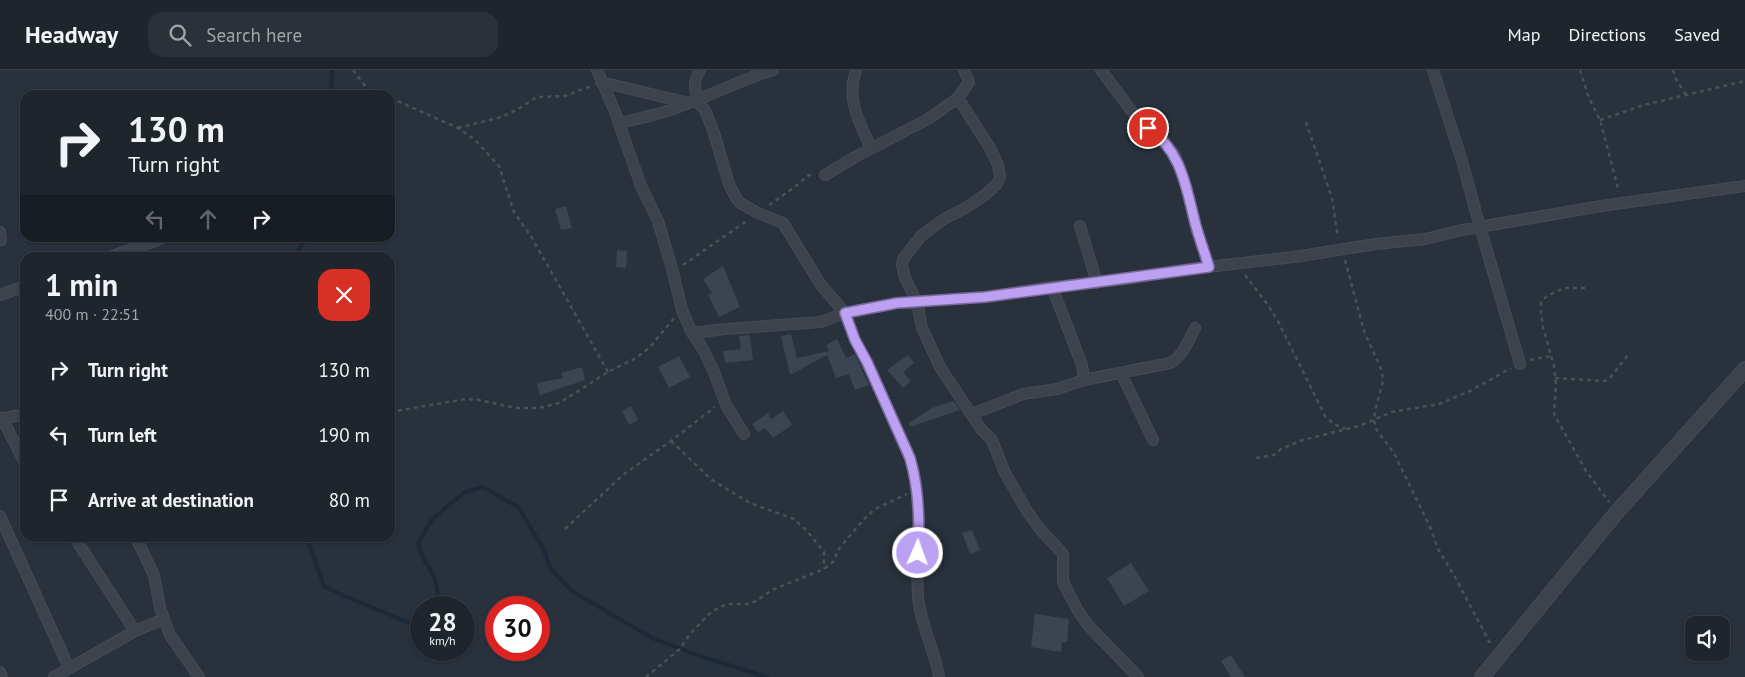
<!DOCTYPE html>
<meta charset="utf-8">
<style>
body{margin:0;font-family:"PT Sans",sans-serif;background:#2b3139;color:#f1f3f6;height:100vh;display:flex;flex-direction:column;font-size:19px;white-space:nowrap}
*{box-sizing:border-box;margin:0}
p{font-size:16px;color:#a1a5aa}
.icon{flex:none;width:28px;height:28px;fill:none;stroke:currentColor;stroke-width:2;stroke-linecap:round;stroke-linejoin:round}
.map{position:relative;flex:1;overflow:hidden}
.details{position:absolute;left:20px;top:182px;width:375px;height:290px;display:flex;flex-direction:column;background:#1e252d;border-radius:15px;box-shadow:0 1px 4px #0004,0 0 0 1px #3c4249}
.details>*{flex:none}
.hud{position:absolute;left:20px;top:20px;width:375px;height:152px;border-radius:15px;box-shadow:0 1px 4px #0004,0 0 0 1px #3c4249;background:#1e252d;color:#f1f3f6;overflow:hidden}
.buttons{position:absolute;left:1685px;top:546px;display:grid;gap:10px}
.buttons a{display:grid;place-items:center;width:45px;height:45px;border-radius:10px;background:#1e252d;box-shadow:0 1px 4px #0004,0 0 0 1px #3c4249;font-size:25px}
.speed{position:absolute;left:410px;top:526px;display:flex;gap:10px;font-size:25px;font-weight:700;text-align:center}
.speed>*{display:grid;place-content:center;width:65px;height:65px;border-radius:50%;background:#1e252d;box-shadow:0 1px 4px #0004,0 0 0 1px #3c4249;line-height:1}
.speed small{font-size:12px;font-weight:400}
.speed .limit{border:8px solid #d22;background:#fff;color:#111}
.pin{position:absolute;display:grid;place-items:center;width:42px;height:42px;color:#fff;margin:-21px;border:2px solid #fff;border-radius:50%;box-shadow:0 1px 5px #0007}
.me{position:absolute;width:55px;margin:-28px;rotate:2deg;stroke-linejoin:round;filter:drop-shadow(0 0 4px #0008)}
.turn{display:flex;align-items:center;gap:18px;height:105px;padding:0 25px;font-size:22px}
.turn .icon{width:65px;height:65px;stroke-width:2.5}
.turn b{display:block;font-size:35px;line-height:42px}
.lanes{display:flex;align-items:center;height:48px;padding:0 25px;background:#0003;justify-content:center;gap:25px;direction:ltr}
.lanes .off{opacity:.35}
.round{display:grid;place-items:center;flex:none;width:52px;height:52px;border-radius:15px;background:#2b3139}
.head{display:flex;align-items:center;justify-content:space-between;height:85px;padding:0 25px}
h1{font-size:30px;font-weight:600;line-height:38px}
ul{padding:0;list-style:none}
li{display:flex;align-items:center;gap:15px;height:65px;padding:0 25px}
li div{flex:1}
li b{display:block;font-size:19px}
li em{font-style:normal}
header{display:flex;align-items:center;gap:30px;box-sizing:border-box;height:70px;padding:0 25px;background:#1e252d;border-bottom:1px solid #3c4249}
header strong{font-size:24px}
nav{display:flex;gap:28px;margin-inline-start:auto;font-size:18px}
.search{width:350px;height:45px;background:#2b3139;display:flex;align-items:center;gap:12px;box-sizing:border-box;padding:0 18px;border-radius:15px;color:#a1a5aa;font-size:19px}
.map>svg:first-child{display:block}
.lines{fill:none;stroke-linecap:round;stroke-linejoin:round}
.stream{stroke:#1c2939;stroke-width:4}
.building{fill:#3b4552}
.minor-casing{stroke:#454c56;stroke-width:12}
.tertiary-casing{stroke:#454c56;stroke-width:16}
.path{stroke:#435455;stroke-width:2.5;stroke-dasharray:4 4;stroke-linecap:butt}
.minor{stroke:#3c434d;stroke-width:10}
.tertiary{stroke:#3c434d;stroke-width:14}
.route-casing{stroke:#7a689d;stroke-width:12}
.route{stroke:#bca0f2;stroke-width:9}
</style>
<header>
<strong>Headway</strong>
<div class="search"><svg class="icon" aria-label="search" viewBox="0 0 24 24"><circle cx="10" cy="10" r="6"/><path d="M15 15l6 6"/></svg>Search here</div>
<nav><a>Map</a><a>Directions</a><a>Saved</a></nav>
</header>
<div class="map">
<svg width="1745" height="607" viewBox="0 0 1745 607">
<rect width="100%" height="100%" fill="#28313c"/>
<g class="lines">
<!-- stream -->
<path class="stream" d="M331,25L332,0
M294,188L306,168
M307,468L324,516L342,525L405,551L421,555
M438,538L437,517L432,502L423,488L418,473L431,451L444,439L465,422L483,417L518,437L544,480L550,498L572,521L652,568L697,585L767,607"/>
</g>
<!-- building -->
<path class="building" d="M566,136L572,158L561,160L555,139Z
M617,180L627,181L626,198L616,197Z
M723,196L740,237L719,247L708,225L712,223L703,209Z
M791,264L797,288L829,281L826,275L837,269L846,288L855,284L869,315L855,320L849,304L836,308L827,285L790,305L781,266Z
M750,265L753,290L725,293L723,281L741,279L739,266Z
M908,285L914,293L903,302L911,311L903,318L887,300Z
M679,286L690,307L669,318L658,297Z
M582,297L585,310L540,325L537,313L563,308L561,303Z
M954,331L960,340L910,357L909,353L932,338Z
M631,336L638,350L629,355L622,341Z
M783,341L792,355L773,368L765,358L758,362L752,354L768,343L771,349Z
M972,460L980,480L970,484L962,463Z
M1131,493L1149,521L1124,536L1107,508Z
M1035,544L1069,549L1067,572H1062L1061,582L1031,577Z
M1231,585L1245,607H1231L1221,591Z"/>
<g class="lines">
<!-- minor casing -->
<g class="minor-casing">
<path id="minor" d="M597,0L615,42L641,116L658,151L673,202L682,240L692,263L703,279L714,302L726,335L744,364
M856,0C846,30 859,51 871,78
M1101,0L1133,43L1158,65L1175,85L1187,120L1196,158L1209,197
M1433,0L1462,91L1480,157L1520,294
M601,12L689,33
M958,28L990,78L998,95L1000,107L997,114L985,125L967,137L944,149L921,166L903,189L902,195L905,208L917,232L922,258L940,297L981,359L992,370L1005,403L1027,441L1039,458L1063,484V512L1078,541L1087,554L1138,607
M699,30C693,19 694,11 700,0
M696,31L705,40L714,63L729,114L736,128L740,133L758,143L783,153L821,215L845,243L855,270L867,292L910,388C924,433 915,479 918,525C919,551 935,580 939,607
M619,53C642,48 665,43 686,34C716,23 743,9 773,0
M825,105L855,87L928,49L958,28L969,12L964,0
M1080,156L1097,213
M0,162L1,170
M107,188L160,169
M1052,217L1082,295L1084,310
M0,225L25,216
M692,263L726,259L821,252L845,243L897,233L985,227L1052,217L1126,209L1190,199L1294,187L1376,174L1425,169L1462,160L1601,136L1745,116
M1121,303L1153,370
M972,344L1023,324L1057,319L1084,310L1170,293C1182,288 1189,269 1195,258
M2,348L25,393
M0,349L25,344
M0,446L69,598
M75,468L135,561
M136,468L154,505L160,538L170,565L199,607
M0,602L2,607
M54,607L135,561L164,549"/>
</g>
<!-- tertiary casing -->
<g class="tertiary-casing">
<path id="tertiary" d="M1482,607L1617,442L1745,299"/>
</g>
<!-- path -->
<path class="path" d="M353,0L372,25
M1580,0L1589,28L1600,50L1619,122
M1673,0L1676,9L1686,25
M390,30H395L458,58L474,69L499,96L514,142L532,168L608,302
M1600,50L1644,35L1745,11
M1306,52L1332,128L1338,168
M458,58L502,47L518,39L537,27L565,26L591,16
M769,135L792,119L809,105H814
M1345,190L1364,261L1382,301L1383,311L1375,341L1374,350L1376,359L1394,383L1430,457L1438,479L1455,507L1491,575
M683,195L748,150
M1245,205L1268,235L1279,253L1325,346L1334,354L1345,359
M1585,218H1564L1547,226L1541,232V243L1543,257L1554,296L1556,314L1554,344L1586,401L1609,432
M1530,290L1551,286
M1555,308L1605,311L1610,308L1628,285
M390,342L466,329L479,330L516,338H539L559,333L608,302L636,288L650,277L674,248
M671,371L712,410L750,433L794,449L807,461L824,482V499
M1256,388L1274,385L1281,379L1303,370L1359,356L1392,342L1439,334L1470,321L1511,298
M565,459L624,404L671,371L715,337
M646,607L680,579L690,564L709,544L718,538L728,534H748L756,531L772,520L824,499L834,491L838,480L863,450L875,439L907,424"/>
<!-- minor -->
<use href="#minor" class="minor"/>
<!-- tertiary -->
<use href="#tertiary" class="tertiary"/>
</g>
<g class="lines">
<!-- route casing -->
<g class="route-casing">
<path id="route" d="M918,483C920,451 919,419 910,388L867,292L855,270L845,243L897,233L985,227L1209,197C1205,184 1200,170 1196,156C1186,119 1183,82 1148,58"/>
</g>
<!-- route -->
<use href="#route" class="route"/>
</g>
</svg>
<div class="buttons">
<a><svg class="icon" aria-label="sound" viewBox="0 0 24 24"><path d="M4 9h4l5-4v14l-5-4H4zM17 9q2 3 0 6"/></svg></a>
</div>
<div class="speed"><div>28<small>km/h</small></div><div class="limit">30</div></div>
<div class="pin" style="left:1148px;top:58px;background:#d93025"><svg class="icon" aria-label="arrive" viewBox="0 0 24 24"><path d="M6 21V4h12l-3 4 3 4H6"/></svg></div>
<svg class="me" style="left:918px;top:483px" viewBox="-20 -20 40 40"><circle r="17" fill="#bca0f2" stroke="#fff" stroke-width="3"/><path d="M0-11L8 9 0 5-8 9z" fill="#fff"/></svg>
<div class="hud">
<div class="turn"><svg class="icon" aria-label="right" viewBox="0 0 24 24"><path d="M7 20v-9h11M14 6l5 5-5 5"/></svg><div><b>130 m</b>Turn right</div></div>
<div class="lanes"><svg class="icon off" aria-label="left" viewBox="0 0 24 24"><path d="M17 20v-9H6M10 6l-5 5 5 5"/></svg><svg class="icon off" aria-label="ahead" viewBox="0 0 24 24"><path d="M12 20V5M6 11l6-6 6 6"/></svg><svg class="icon" aria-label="right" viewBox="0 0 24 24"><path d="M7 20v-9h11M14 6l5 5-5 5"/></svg></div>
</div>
<section class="details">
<div class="head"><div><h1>1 min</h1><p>400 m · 22:51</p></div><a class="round" style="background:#d93025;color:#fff"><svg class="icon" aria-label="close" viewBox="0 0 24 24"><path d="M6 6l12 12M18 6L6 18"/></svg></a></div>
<ul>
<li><svg class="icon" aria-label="right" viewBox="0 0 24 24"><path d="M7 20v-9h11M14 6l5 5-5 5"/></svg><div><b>Turn right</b></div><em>130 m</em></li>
<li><svg class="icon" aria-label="left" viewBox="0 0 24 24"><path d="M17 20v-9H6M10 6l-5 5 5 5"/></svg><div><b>Turn left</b></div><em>190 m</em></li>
<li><svg class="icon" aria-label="arrive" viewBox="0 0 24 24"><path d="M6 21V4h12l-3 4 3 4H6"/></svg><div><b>Arrive at destination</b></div><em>80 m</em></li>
</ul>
</section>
</div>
